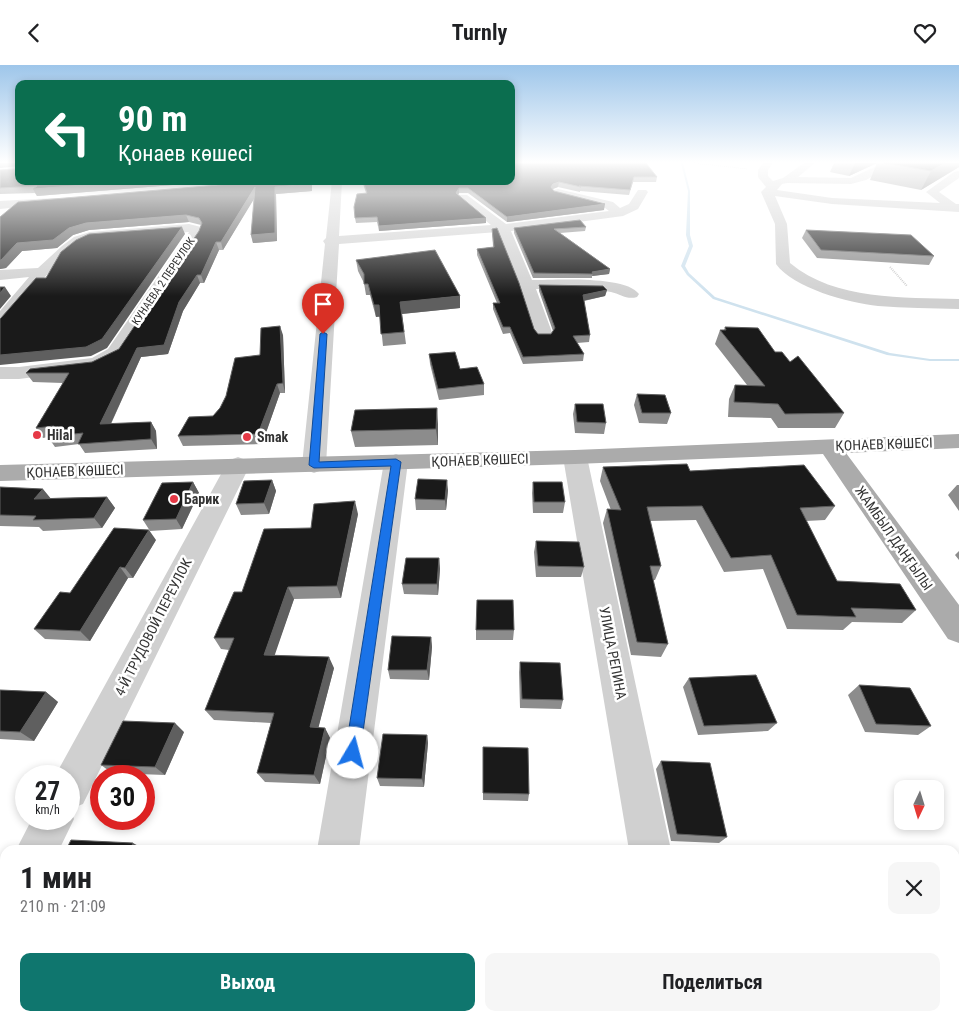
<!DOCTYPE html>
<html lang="ru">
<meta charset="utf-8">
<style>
body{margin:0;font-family:"Roboto Condensed",sans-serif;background:#f6f6f6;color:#202124;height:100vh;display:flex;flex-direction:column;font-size:19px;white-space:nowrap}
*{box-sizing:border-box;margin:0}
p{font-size:16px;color:#757577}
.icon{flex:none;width:28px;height:28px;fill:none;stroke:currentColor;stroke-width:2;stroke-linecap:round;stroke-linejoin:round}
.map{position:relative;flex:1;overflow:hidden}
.details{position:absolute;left:0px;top:780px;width:960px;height:176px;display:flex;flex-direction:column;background:#fff;border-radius:15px 15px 0 0;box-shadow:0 2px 8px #0003}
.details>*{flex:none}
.guide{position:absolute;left:15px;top:15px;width:500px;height:105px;border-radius:10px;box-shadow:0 2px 8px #0003;background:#0b6e4f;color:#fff;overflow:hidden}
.needle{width:32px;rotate:184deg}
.buttons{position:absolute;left:894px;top:715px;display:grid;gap:10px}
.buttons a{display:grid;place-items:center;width:50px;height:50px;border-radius:10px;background:#fff;box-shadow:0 2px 8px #0003;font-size:25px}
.speed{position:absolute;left:15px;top:700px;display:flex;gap:10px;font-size:25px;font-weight:700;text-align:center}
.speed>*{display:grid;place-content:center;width:65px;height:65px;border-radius:50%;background:#fff;box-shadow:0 2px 8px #0003;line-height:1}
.speed small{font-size:12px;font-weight:400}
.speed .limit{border:8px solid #d22;background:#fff;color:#111}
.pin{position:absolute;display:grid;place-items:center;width:42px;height:42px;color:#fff;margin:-51px -21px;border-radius:50% 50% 50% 0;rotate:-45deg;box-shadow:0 0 5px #0007}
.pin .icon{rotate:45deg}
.me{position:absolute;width:55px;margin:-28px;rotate:8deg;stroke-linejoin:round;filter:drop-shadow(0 0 4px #0008)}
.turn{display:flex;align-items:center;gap:18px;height:105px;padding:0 20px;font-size:22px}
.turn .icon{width:65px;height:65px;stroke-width:2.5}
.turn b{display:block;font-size:35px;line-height:42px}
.round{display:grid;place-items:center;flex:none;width:52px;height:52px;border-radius:10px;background:#f6f6f6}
.summary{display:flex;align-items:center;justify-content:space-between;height:85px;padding:0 20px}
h1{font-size:30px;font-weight:700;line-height:38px}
.button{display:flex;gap:10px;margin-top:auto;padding:10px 20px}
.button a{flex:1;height:58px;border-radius:10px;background:#0f766e;color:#fff;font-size:20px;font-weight:700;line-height:58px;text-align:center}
.button a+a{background:#f6f6f6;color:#202124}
header{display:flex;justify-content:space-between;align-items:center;height:65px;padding:0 20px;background:#fff;font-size:22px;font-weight:700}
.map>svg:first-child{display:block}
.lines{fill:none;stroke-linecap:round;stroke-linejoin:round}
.stream{fill:#cfe2ee;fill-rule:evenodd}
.path-far1{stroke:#cdcdcd;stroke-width:1;stroke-dasharray:1 1;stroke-linecap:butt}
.path{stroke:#cdcdcd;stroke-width:2;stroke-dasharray:1 1;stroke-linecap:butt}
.minor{fill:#d0d0d0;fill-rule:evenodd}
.major{fill:#ababab;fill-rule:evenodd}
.wall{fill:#8c8c8c}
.shaded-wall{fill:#5f5f5f}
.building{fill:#1a1a1a;stroke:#5f5f5f}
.route{fill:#1a73e8;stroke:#114b97}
.poi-dot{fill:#e63946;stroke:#fff;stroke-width:2}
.labels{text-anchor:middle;stroke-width:5;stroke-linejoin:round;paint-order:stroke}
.far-street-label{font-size:11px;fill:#333;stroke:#fff}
.poi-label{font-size:14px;font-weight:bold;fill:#333;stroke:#fff;text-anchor:start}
.street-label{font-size:14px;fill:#333;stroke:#fff}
</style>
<header><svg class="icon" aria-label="back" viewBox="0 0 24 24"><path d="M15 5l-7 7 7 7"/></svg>Turnly<svg class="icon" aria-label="heart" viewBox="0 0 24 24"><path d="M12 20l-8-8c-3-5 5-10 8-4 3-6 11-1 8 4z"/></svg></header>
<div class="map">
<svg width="959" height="956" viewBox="0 0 959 956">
<rect width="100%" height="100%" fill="#fff"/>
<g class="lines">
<!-- stream -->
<path class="stream" d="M681,98H683L690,126V170L693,181L685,201L689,208L715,232L890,288L930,294H959V296H930L887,290L713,234L687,210L681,201L689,181L686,170L688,126Z"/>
<!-- path-far1 -->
<path class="path-far1" d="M694,98L748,104"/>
<!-- path -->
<path class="path" d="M890,202L907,221"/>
<!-- minor -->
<path class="minor" d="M511,98H533L528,101L511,102Z
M763,98H773L768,105V111L773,116L783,113L804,98H815L798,112L851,113L883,98H895L893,100L866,115L851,119L787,118L782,119L777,125L832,133L940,138L926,127L954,107L959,106V113L939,127L956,139H959V147L832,139L775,131L787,159L790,198C836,236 903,232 959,234V244C932,243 904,243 878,241C849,238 793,223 776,199L775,159L761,127L766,122L758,112V105Z
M332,116H342L339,171L491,160L459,134L457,132L459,130H467L506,159L609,146L605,143L554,129L552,127L554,125L558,124L613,137L620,143L629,139L638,125H646L648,127L638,144L623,151L511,166L532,215C554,215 626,210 639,229L637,232C627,235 620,229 611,227C587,221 561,224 536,224L553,270L550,274L544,275L538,274L535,270L520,223L498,167L339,179L326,400L322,405L314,408L306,405L302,400L325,179L323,176L326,173Z
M53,133L57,134L59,136L57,138L0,144V136Z
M189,159L201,162L203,165L200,173L122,292L97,304L19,314H0V302H19L92,293L108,284L189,167L92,175C57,189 29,232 6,261L0,262V246L29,212L0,215V205L38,203L62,181L74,172L90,167Z
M575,385L583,387L587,392L671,785H629L563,392L567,387Z
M396,389L404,392L408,397L359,785H317L384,397L388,392Z
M238,392L246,395L250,400L83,739L70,744L74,754L59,785H16L32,754H69V711H55L226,400L230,395Z
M5,825V877L0,880V827Z
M288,951H338V956H288Z
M656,951H706L707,956H657Z"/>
<!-- major -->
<path class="major" d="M959,369V383L846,388L959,540V578L948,574L823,389L575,399L0,416V400L575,385Z"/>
</g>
<!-- wall -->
<path class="wall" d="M0,98L222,116L37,131L35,128L0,129V105L16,104L17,103V101Z
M834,98H959V102L921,125L870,115L877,98L849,111L830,107Z
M511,99L657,112L656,117H633L629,130L580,126V127L558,122L552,124L554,126L604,145L507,157L468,128H459L458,130L486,153V158L379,166L377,157L356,158L355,153L366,128L362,116H511Z
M265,116H312V126L276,129L277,176L253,178L251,170L254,133L223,185H219L204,218H200L183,246L168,289L141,292L111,359L151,357L156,366L157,384L85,388L79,379L55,382L48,372L43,373L36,363L63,318L33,317L26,308L92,297L119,284L199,166L201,160L189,157L89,165L73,170L57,183L22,186L6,203L0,204V152Z
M586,162L585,166L560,168L610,204L609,209L592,211V213H533L514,168V163Z
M492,164L534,264L538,269H551L553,266L539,226V220L607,225L605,231L584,236L590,270L589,277L577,278L584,289L583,296L523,299L510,268L503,269L493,244V238H497L477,190V184L493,182Z
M806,165L934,191L929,200L817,193L802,173Z
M356,195L460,243L402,249L406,279L383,281L380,252H376L370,230H366L364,218L358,206Z
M725,262L775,287L790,297L844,348L835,363H778L771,353L728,352L729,334L735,320H747L715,279L720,265H724Z
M283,270L285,328H280L262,379L183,381L178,371L213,351L220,343L260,290Z
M429,289L460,304L484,319V330L439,335L430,299Z
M637,329L671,348L667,359L639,358L634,340Z
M575,339L606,358L604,369L575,368L573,349Z
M438,359V380L355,382L351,366Z
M603,402L690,406L835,441L825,455L806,456L837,516L916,545L902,558L852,557L843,565L787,564L763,504L724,507L696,455L650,456L661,501L655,515H653L668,579L661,592L631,590L603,458L607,444L611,445L600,416Z
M272,415L276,426L269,449L241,450L236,439Z
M193,417L199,428L182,464L150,466L143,455Z
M533,417L565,437L563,448H533L532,428Z
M957,420H959V446L948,430Z
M0,422L50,433L107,432L115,443L102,463L43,466L39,462L0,461Z
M448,425L446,445H416L415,434Z
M358,449L341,533L294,534L274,590L334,603L318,663H325L330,673L320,719L265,717L257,708L271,658L214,655L205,645L229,585L221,584L214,573L242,527L311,463Z
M156,475L133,513H128L90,576L45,574L34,564L70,528Z
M536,476L584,502L581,512H536L534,487Z
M959,486V495L955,490Z
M439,493L440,504L438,530L404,529L402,519Z
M476,565H514L513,575H476Z
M431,572L432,582L429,615L390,614L388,605Z
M520,597L563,635L561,644L520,643L519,607Z
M689,613L777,658L768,666L698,670L683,622Z
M859,620L931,661L918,670L865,667L848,630Z
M0,625L46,627L58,637L34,676L0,674Z
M184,667L165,710L112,708L101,700Z
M427,670L428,678L424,722L380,721L377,713Z
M483,682L529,729L528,736L483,735Z
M661,696L727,772L719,778L671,776L656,704Z
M709,954H723L757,956H708Z"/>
<!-- shaded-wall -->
<path class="shaded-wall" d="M0,98H17L19,101L0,103Z
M855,98H878H877L849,111Z
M945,98H959V102L921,125L931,106Z
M136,116H222L37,131L33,124Z
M312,116V126L276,129L277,176L253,178L251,170L275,122Z
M559,117L558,122L553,124L550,127L551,122L553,119Z
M255,122L257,129L223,185L221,177Z
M459,123V128L456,133V128Z
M605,139L604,145L507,157V152Z
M186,150L189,157L89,165L73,170L57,183L22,186L6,203L0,204V195L17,178L86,158Z
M486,153V158L379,166V161Z
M182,162L185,169L107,283L91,291L0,300V290Z
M216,177L219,185L204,218L201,210Z
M610,204L609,209L592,211L593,209L592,207Z
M197,210L200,218L183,246L168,289L141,292L106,369L100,359L137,283L179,237Z
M5,222L11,231L0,244V228Z
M607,225L605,231L582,236L583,230Z
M460,231V243L401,249L400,237Z
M374,240H379L380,251L376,252Z
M280,261L283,270L285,328L283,318Z
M277,319L280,328L262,379L258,369Z
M437,343L438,359V380L436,364Z
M151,357L156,366L157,384L151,374Z
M272,415L276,426L269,449L264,438Z
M447,415L448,425L446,445L445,435Z
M193,417L199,428L182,464L176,454Z
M43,424L52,435L34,434Z
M107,432L115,443L102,463L94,453Z
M355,436L358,449L341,533L337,521Z
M149,465L156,475L133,513L125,503Z
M439,493L440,504L438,530L437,519Z
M120,502L128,513L90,576L80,566Z
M288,522L294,534L271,601L264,590Z
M431,572L432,582L429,615L427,605Z
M329,592L334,603L316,672L310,662Z
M46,627L58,637L34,676L20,667Z
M175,658L184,667L165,710L155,702Z
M325,663L330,673L320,719L314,710Z
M427,670L428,678L424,722L422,714Z
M133,778L144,784V785H130Z
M159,951H172L170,956H158Z
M406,951H409V956H406Z"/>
<!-- building -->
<path class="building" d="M16,98H19V116H136L33,124L37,121L0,123V105L16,104L17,103Z
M528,98H646L657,112H634L630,125L579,121L581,122L559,117L553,119L551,122L554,126L605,139L507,152L468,123H459L456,128L486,153L379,161L377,152L355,153L354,142L357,129L367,128L363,116H511V99Z
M884,98H945L931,106Z
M265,116H311V119L275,122V168L251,170L255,122L221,177H216L201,210H197L179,237L164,280L137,283L100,359L151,357V374L78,379L83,368L48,372L54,361L36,363L69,308H26L30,304L92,297L119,284L199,166L202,158L199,153L186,150L86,158L69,163L53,175L17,178L1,195H0V152L18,137Z
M580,155L586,162L554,164L610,204L592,207L593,209L534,208L514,163Z
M182,162L102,274L86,282L0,290V254L1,253L36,213H46L61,187L76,175L89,169Z
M497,163L519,218L534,264L538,269H551L555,263L539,220L603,221L607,225L583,230L590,270L573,271L584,289L523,292L510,262H503L493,238H500L477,184L494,182L492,164Z
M806,165L911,170L934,191L821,185Z
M435,185L460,231L400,237L404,267L381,269L379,240H374L368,219H364V209L356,195Z
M0,222H5L0,228Z
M280,261L283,318L277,319L258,369L178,371L189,352L213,351L220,343L226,331L235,293L260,290L261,263Z
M725,262L758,263L775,287H782L790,297L798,291L844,348L785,349L778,339L734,337L735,320L765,321L720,265H726Z
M455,287L460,304L477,302L484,319L438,324L429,289Z
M637,329L665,330L671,348H642Z
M575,339H603L606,358L577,357Z
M437,343L436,364L351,366L355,345Z
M687,399L690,406L804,400L835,441L800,443L837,516L900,519L916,545L851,543L856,552L797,550L771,490L731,493L702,441L647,442L661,501H650L668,579L637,577L607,444L621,445L603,402Z
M418,414L447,415L445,435L415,434Z
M272,415L264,438L236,439L244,416Z
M193,417L176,454L143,455L162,418Z
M533,417H562L565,437H534Z
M0,422L43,424L34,434L107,432L94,453L33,455L36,451L0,450Z
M355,436L337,521L288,522L264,590L329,592L310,662L325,663L314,710L257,708L274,648L205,645L234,573H214L234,527H242L264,464L311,463L314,439Z
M114,463L149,465L125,503L120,502L80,566L34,564L60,527L70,528Z
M536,476L579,477L584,502L538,501Z
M406,493H439L437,519H402Z
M477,535H513L514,565H476Z
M392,571L431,572L427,605H388Z
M520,597L560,598L563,635L522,634Z
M756,610L777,658L704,661L689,613Z
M859,620L910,623L931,661L876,659Z
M0,625L46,627L20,667L0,666Z
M123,656L175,658L155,702L101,700Z
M383,669L427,670L422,714L377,713Z
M483,682L528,683L529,729L483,728Z
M661,696L710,698L727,772L677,769Z
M71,775L133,778L130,785H66Z
M250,783L284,785H249Z
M96,951H159L158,956L95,953Z
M348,951H406V956H347Z
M723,954L757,956H723Z"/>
<!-- sky -->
<linearGradient id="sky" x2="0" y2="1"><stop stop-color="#9ec6ea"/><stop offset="0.42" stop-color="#fff"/><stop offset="1" stop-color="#fff" stop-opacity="0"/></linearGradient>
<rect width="959" height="231" fill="url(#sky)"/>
<!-- route -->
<path class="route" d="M323,267L327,269L319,397L396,394L401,397L360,688L358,694L353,696L347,694L345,688L391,401L314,403L309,400L320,269Z"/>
<!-- markers -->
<g class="poi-dot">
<circle cx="37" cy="370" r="5"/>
<circle cx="247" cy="372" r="5"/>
<circle cx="174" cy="434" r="5"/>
</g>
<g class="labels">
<!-- far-street labels -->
<g class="far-street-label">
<text transform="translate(163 216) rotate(-56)" y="4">КУНАЕВА 2 ПЕРЕУЛОК</text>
</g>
<!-- poi labels -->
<g class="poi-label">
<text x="47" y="375">Hilal</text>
<text x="257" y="377">Smak</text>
<text x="184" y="439">Барик</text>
</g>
<!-- street labels -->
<g class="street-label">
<text transform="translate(884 379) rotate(-2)" y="5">ҚОНАЕВ КӨШЕСІ</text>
<text transform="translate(480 395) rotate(-2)" y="5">ҚОНАЕВ КӨШЕСІ</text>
<text transform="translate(75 406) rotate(-2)" y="5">ҚОНАЕВ КӨШЕСІ</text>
<text transform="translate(894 473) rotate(55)" y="5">ЖАМБЫЛ ДАҢҒЫЛЫ</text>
<text transform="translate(153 562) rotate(-63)" y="5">4-Й ТРУДОВОЙ ПЕРЕУЛОК</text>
<text transform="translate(613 588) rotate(79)" y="5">УЛИЦА РЕПИНА</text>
</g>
</g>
</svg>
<div class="buttons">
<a><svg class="needle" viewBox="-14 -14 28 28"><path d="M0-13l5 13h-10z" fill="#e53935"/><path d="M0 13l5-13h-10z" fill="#757577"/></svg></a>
</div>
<div class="speed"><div>27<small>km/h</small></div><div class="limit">30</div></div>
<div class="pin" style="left:323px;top:269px;background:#d93025"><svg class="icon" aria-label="arrive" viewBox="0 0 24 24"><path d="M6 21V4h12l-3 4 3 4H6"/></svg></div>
<svg class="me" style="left:353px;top:688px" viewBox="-20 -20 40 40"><circle r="19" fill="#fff"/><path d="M0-13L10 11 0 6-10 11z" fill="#1a73e8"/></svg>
<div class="guide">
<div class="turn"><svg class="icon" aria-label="left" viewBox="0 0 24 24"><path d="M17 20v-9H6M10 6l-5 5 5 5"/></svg><div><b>90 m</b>Қонаев көшесі</div></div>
</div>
<section class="details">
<div class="summary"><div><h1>1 мин</h1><p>210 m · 21:09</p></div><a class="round"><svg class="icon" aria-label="close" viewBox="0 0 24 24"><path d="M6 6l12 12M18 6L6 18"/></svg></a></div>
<div class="button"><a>Выход</a><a>Поделиться</a></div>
</section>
</div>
